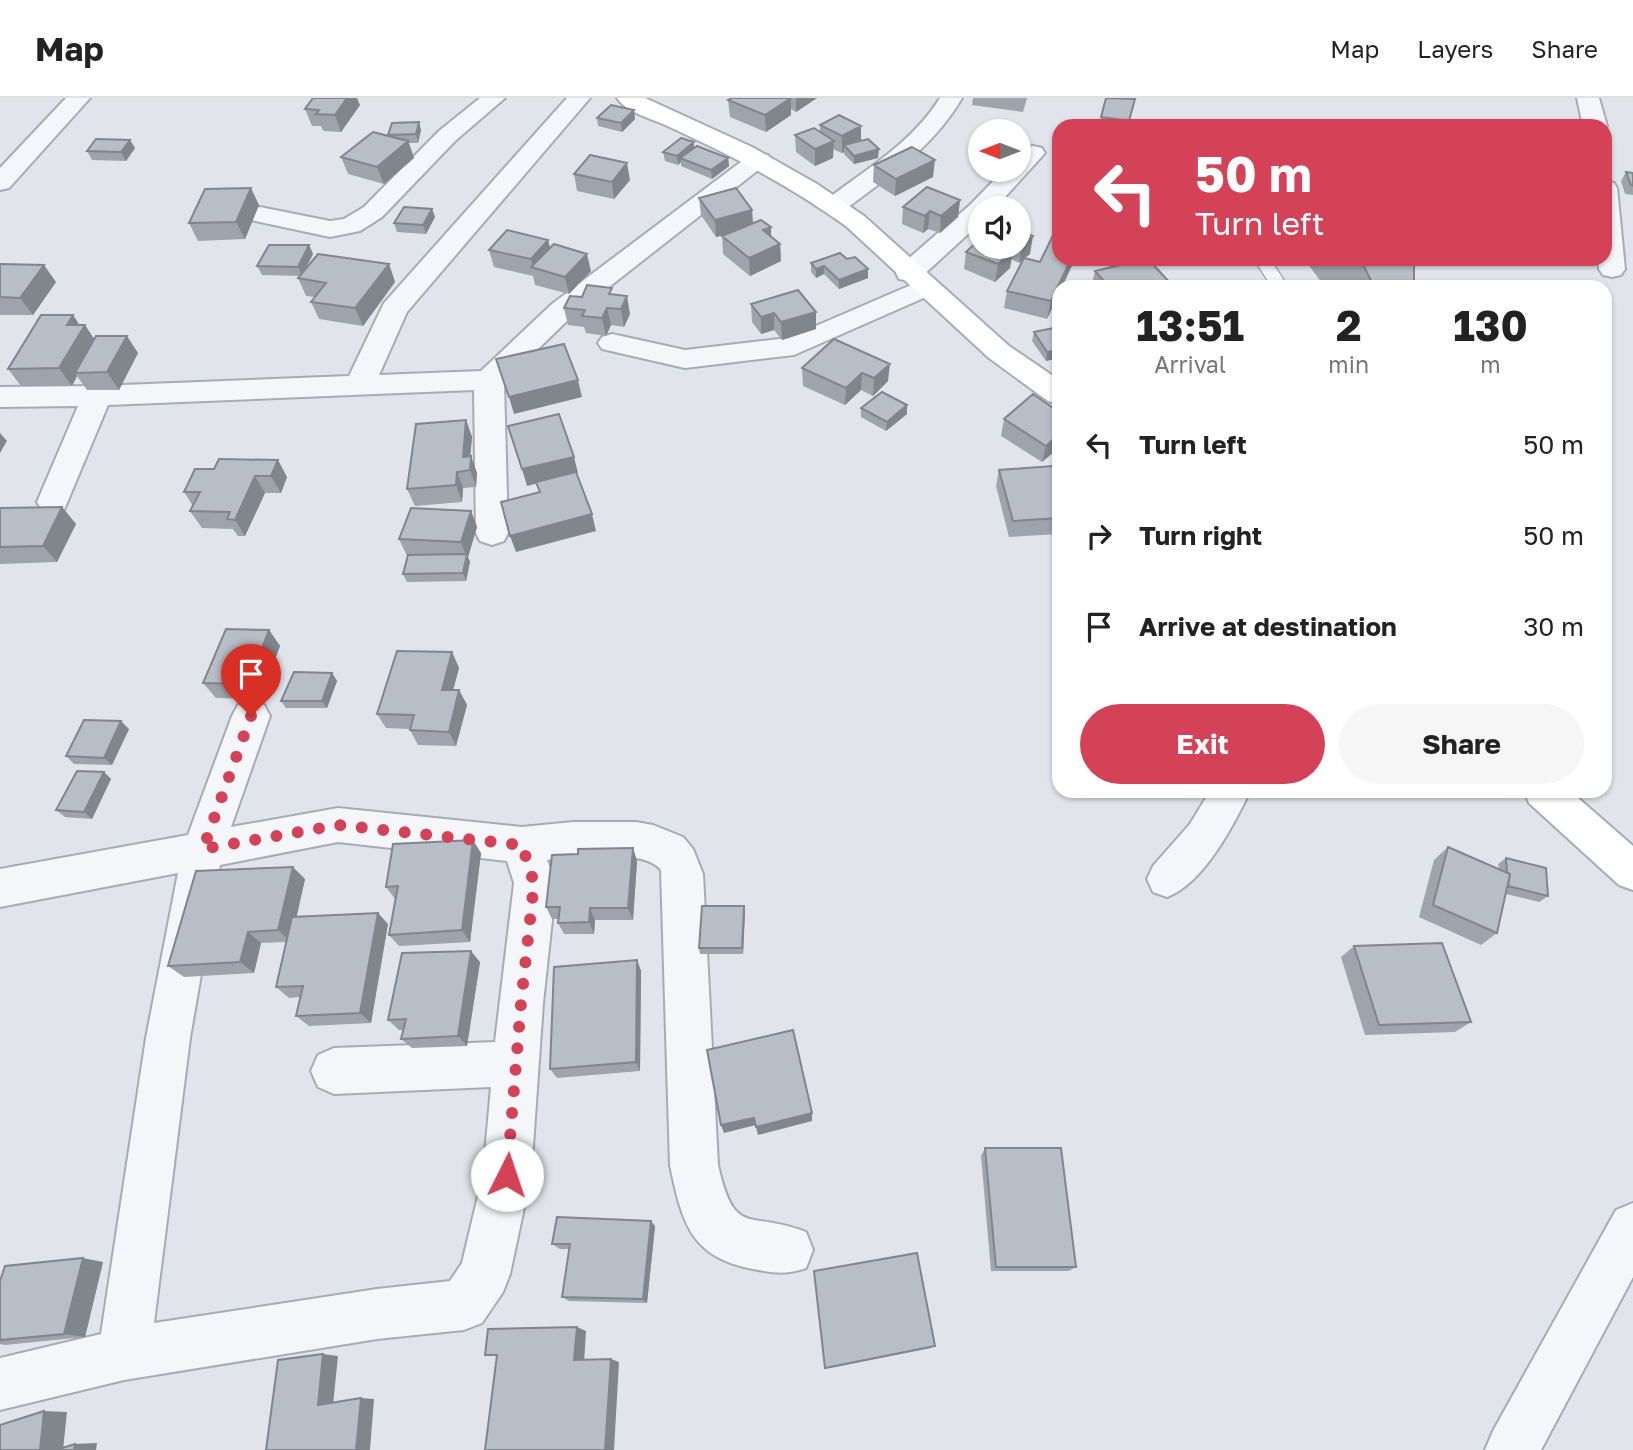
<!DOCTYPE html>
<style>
body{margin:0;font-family:"Golos Text",sans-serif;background:#f6f6f6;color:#222;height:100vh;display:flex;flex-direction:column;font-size:26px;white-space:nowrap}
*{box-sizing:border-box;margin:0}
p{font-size:23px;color:#767676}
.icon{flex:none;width:38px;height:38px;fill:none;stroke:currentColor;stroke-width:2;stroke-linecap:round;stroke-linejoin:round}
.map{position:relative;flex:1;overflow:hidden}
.drawer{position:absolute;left:1052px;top:182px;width:560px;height:518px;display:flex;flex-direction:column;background:#fff;border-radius:21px;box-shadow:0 2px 5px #0004}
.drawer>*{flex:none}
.top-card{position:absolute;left:1052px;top:21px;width:560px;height:147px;border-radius:21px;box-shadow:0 2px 5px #0004;background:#d44258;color:#fff;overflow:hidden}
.needle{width:46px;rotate:270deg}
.controls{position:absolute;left:968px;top:21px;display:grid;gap:14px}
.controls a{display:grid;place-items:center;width:63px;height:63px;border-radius:50%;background:#fff;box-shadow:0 2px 5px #0004;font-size:35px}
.pin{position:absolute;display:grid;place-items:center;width:60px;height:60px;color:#fff;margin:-72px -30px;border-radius:50% 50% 50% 0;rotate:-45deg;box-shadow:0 0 7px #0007}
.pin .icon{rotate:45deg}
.me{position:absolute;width:77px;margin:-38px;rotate:4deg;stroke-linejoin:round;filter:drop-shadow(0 0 5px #0008)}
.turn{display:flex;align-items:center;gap:24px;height:147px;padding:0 28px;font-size:32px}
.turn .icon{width:91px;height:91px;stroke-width:2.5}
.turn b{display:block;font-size:49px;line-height:60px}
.eta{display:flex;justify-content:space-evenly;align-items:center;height:119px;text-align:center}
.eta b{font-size:42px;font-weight:700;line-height:49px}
.action{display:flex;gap:14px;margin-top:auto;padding:14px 28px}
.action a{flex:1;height:80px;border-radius:42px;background:#d44258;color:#fff;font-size:28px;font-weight:700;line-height:80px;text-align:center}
.action a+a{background:#f6f6f6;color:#222}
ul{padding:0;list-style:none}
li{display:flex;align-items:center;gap:21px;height:91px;padding:0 28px}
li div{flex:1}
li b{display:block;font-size:26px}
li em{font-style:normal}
header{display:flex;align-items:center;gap:42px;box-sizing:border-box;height:98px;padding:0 35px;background:#fff;border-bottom:2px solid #e0e0e0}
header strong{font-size:33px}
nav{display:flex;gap:38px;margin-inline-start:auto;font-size:24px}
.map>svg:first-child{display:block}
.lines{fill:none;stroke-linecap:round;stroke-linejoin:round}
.lane-casing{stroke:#a6acb5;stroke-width:3}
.street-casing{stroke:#a6acb5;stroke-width:4}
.secondary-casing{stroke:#a6acb5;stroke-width:4}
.lane{fill:#f4f6f9;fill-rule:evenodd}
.street{fill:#f4f6f9;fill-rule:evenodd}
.secondary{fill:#fff;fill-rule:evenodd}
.wall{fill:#9ea3ac}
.shaded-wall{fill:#81858c}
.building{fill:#b8bec8;stroke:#81858c;stroke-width:2}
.route{stroke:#d44258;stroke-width:12;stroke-dasharray:0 21.6}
</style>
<header>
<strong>Map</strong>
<nav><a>Map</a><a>Layers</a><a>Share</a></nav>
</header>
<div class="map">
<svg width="1633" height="1352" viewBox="0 0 1633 1352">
<rect width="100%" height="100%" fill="#e1e5eb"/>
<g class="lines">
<!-- lane casing -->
<g class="lane-casing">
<path id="lane" d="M1254,161H1270L1288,189H1272Z"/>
</g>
<!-- street casing -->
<g class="street-casing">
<path id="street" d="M66,0H90L9,90L0,92V70Z
M480,0H505L455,43L382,119L360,133L330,139L251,122L247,117L251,112L260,109L330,123L344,121L364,109L439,33Z
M567,0H590L407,214L379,277L481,273L552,206L750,57L759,55L768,57L771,62L572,218L504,284L508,435L504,443L492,447L480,443L476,435L474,292L108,307L64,412L53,415L42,412L37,404L78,308L0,309V289L97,288L349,278L384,205Z
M940,0H962C933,50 888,79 843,113L834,116L825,113L821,108L825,103C866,71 912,45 940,0Z
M1577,0H1599L1607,28L1605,31V28H1583Z
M1033,48L1042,50L1045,55L995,110H980V125L919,181L909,183L899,181L896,175L899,169L971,106L1004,72H1018V56L1024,50Z
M1605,83L1614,85L1617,90L1625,171L1621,177L1612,179L1603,177L1599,171L1598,161H1605Z
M925,181L935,183L939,189L935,195L794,257L685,270L602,251L598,245L602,239L612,236L685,252L788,240Z
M251,603L264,607L270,618L231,729L338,710L522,729L573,724H636L653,727L683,739L693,751L703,776L718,1067C735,1142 749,1111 806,1134L813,1152L806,1170C787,1177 773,1175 753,1171C690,1159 682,1124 670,1067L661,772C644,750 574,759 547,762L556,785L543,905L531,1077L510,1176L503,1194L482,1225L464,1232L377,1241L124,1282L0,1312V1260L101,1236L146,940L178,775L0,809V771L188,737L232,618L238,607ZM338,744L507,763L514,785L495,944L334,950L318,957L311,973L318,989L334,996L491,989L483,1077L462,1165L450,1183L377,1191L154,1225L190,940L220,767Z
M1210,693H1250C1234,727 1203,786 1167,799L1153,794L1147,781L1153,768L1190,726Z
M1633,1105V1179L1541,1352H1485L1493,1333L1616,1112Z"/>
</g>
<!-- secondary casing -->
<g class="secondary-casing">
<path id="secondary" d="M617,0H645L752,49L817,86L864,118L1009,248L1059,282V306L1048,303L989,260L846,128C787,86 729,56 663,26C649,20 625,13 617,0Z
M1524,693H1570L1633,748V792L1619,787L1529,705Z"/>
</g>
<!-- lane -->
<use href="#lane" class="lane"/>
<!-- street -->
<use href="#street" class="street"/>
<!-- secondary -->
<use href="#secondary" class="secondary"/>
</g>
<!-- wall -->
<path class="wall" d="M732,0H817L796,14L791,11V17L766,34L730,19L728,2Z
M973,0H1027L1023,14L972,7Z
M1106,0L1135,1L1129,26L1099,28Z
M360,7L341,34L323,33L321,28H312L305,11Z
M597,20L635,21L622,34L598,28Z
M820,27L861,28V43L878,60L854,66L844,56V54L842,55L833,51V60L815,68L796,54L795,37L820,34Z
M421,32L418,45H409L414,60L384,86L348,76L341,59L388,37Z
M694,44V50L728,60L729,68L712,81L681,68V64L678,67L665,63L663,54Z
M135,50L126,63L92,62L87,53Z
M874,67L933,79L895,98L873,84Z
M1626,74L1633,75V97L1625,96L1621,83Z
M574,76L630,82L614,101L577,93Z
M699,100L752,112L753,125L780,146L781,163L750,178L723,156L722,138L728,136L716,139L701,117Z
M960,102L958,119L940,135L928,131L923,135L902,126L903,109Z
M259,107L245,141L198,143L189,125Z
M432,111L435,119L426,136L397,134L394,125Z
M1018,132L1030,156L1024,160L1040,164L1059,161H1075L1062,189H1059L1047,221L1004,210L1007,193L1023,161L1019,165L1011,161L1010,170L995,184L964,171L966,154L980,149H1018Z
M548,142L550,150L591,173L569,196L535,187L533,178L494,169L489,152Z
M309,147L313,156L305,171L389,166L395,184L363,228L319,221L311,204L315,199L306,198L298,180L300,178L262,177L257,168Z
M840,155L868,180L839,191L824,176L816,180L811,174V165Z
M1304,161H1414V189H1325Z
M0,166L56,184L33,217H0Z
M1095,173L1170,189H1091Z
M613,197L630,216L624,229L611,227L606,238L586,235L584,229L568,227L564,210L582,199Z
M751,206L816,231L782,242L774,232L761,236L752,224Z
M73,217L79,227H85L94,241L138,255L119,292H87L77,278L72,288H21L8,271Z
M1059,229V260L1046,263L1032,243L1034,234Z
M834,241L888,283L873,298L861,292L845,307L803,288L802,270Z
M907,307V316L886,333L861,319V310Z
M1059,314L1042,364L1001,338L1004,321Z
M466,322L472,339L470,358L477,375L476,389L463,390L462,404L415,408L407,391Z
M195,371L287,379L281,395H265L245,438H238L233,431L202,430L190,413L193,408L184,394Z
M999,372L1059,388V436L1009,439L996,388Z
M62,409L76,426L57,464L0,466V410Z
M471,413L477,429L468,459L470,464L466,483L407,484L403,476L407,458L399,441Z
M269,532L280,548L260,601L216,600L203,585Z
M452,554L459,570L453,592H459L467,607L456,648L418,647L410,632V631L386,630L377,616Z
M332,575L337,583L327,610H286L281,603Z
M129,631L112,667L74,666L66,658Z
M104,674L111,681L92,721L65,719L56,712Z
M1448,749L1499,771L1498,766L1506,760L1548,798L1539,804L1506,796L1497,835L1481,847L1419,819L1434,762Z
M633,750L637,763L633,822H595L594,836H564L558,825V821H552L546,809L578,756Z
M481,755L470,844L399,848L389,837L395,801L386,789Z
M305,781L296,819L388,826L371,925L309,928L296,918L300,899L289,900L276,889L286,844L261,845L254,875L184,879L168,868Z
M745,814L743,856H700L699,850Z
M1354,848L1471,924L1455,934L1365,937L1341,859Z
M637,862L641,873L640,973L557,980L550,971Z
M480,864L467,948L412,950L401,941L403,932H399L388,922Z
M985,1050L1076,1169L1069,1173H991L981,1058Z
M655,1128L647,1205L569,1203L562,1199L569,1151H560L552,1146Z
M103,1164L85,1239L5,1247L0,1246V1183Z
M814,1178L935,1248L931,1250L825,1271Z"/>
<!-- shaded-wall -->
<path class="shaded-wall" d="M347,0H357L360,7L341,34L335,17Z
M791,0V17L766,34L765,17Z
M796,0H817L796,14Z
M634,12L635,21L622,34L621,25Z
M419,24L421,32L418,45L416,36Z
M861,28V45L844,47V54L842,55V38Z
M130,42L135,50L126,63L121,54Z
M408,43L414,60L384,86L377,69Z
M834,43L833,60L815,68V51Z
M694,44V53L680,60L681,64L678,67L677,58Z
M879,51L878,60L854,66V58Z
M728,60L729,68L712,81L711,72Z
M935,62L933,79L895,98L896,81Z
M627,65L630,82L614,101L612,84Z
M251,90L259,107L245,141L236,124Z
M960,102L958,119L940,135L941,118Z
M432,111L435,119L426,136L423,127Z
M752,112L753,129L716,139L715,122Z
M930,113L928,131L923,135L925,118Z
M771,129V146L763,132Z
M1033,138L1030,156L1019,165L1022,147Z
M548,142L552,159L533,170L531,161Z
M780,146L781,163L750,178L749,160Z
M309,147L313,156L302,178L298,169Z
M1013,153L1010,170L995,184L998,166Z
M587,156L591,173L569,196L565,179Z
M1071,161H1075L1062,189H1059V197L1047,221L1051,203Z
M389,166L395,184L363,228L355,210Z
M44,167L56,184L33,217L20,200Z
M824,168V176L816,180V171Z
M868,171V180L839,191V182Z
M627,198L630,216L624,229L621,211Z
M607,210L611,227L606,238L602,220Z
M816,214V231L782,242L781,224Z
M774,215V232L761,236V219Z
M73,217L82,231L85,227L96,244L75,275L77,278L72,288L59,270L67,227Z
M127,238L138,255L119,292L107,274Z
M1059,252V260L1046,263L1047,254Z
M890,266L888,283L873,298L874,280Z
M862,275L861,292L845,307L846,290Z
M578,282L582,299L514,316L509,299Z
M907,307V316L886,333L887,324Z
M466,322L472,339L469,372L463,359Z
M0,335L7,343L0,355Z
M1059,336V350L1042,364L1046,348Z
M471,358L477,375L476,389L470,372Z
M574,359L578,375L527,388L522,371Z
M278,362L287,379L281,395L271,378Z
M457,374L463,390L462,404L456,387Z
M255,378L265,395L245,438L235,422Z
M62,409L76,426L57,464L43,448Z
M471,413L477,429L468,459L470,464L466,483L463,475L466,458L461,444Z
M592,416L596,433L516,454L510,438Z
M269,532L280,548L260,601L248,586Z
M452,554L459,570L449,607L442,592Z
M332,575L337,583L327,610L322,603Z
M459,592L467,607L456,648L449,634Z
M121,623L129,631L112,667L104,660Z
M104,674L111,681L92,721L84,714Z
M473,742L481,755L470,844L462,832Z
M633,750L637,763L633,822L628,810Z
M293,769L305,781L291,844L278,832Z
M744,808L745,814L743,856L742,850Z
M590,810L595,822L594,836L589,824Z
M378,815L388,826L371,925L360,915Z
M248,834L261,845L254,875L240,864Z
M471,853L480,864L467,948L458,938Z
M637,862L641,873L640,973L636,964Z
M812,1015V1023L758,1037L756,1029Z
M754,1020L756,1027L724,1035L721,1027Z
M651,1123L655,1128L647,1205L643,1201Z
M83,1160L103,1164L85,1239L64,1236Z
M577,1229L586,1233L584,1265L574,1262Z
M323,1256L338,1258L333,1307H318Z
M611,1261L619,1264L614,1352H605Z
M361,1300L374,1301L370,1352H356Z
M44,1313L67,1314L63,1352H40Z
M97,1345L96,1352H74L75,1346Z"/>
<!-- building -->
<path class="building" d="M313,0H347L335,17L316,16L319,12L305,11Z
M732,0H791L765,17L728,2Z
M1106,0L1135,1L1129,23L1101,19Z
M611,7L634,12L621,25L597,20Z
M839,17L861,28L842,38L820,27Z
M1103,21L1130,27L1129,28H1099Z
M419,24L416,36L388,37L392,25Z
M814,30L834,43L815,51L795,37Z
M373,34L408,43L377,69L341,59Z
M681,40L694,44L677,58L663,54Z
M96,41L130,42L121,54L87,53Z
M868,41L879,51L854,58L844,47Z
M697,48L728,60L711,72L680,60Z
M912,49L935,62L896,81L874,67Z
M590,57L627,65L612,84L574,76Z
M1626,74L1633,75V88L1631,87Z
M927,89L960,102L941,118L930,113L925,118L903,109Z
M251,90L236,124L189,125L205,91Z
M736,90L752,112L715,122L699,100Z
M404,109L432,111L423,127L394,125Z
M761,122L771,129L763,132L780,146L749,160L722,138Z
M1059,125V161H1071L1051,203L1007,193L1024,160L1040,164Z
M507,132L548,142L531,161L489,152Z
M1018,132L1033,138L1022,147L1018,146Z
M980,141V149H1003L1013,153L998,166L966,154Z
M554,146L587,156L565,179L531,169Z
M269,147H309L298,169L257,168Z
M840,155L847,161L855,159L868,171L839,182L824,168L816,171L811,165Z
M318,156L389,166L355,210L311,204L326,185L298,180Z
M1145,161H1148L1171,186L1158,189H1109L1095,173Z
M1358,161H1414V189H1374L1365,170Z
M0,166L44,167L20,200L0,199Z
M587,187L612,190L609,196L627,198L621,211L607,210L602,220L582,218L585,212L564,210L570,198L582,199Z
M798,192L816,214L781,224L774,215L761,219L751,206Z
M41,217H73L67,227H85L59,270L8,271Z
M1059,229V252L1047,254L1034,234Z
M96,238H127L107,274L75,275Z
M834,241L890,266L874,280L862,275L846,290L802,270Z
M564,246L578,282L509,299L496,261Z
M882,294L907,307L887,324L861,310Z
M1033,296L1059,314V336L1046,348L1004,321Z
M559,316L574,359L522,371L508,328Z
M466,322L463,359L471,358L470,372L457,374L456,387L407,391L416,326Z
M219,361L278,362L271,378H255L235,422L227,421L230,414L190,413L200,394H184L195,371H214Z
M1053,368L1059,388V420L1013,423L999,372Z
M576,374L592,416L510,438L501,404L540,394L536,384Z
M62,409L43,448L0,449V410Z
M411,410L471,413L461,444L399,441Z
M467,456L463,475L403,476L408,457Z
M226,531L269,532L248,586L203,585Z
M397,553L452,554L442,592H459L449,634L410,632L414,617L377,616Z
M294,574L332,575L322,603H281Z
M84,622L121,623L104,660L66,658Z
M77,673L104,674L84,714L56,712Z
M473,742L462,832L389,837L398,788L386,789L393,746Z
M1448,749L1510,776L1497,835L1433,807Z
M633,750L628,810H590L589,824L558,825L560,809H546L552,757L578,756V751Z
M1506,760L1546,770L1548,798L1508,788L1510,776L1507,774Z
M293,769L278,832L248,834L240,864L168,868L196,773Z
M702,808H744L742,850H699Z
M378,815L360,915L296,918L303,888L276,889L292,819Z
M1442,845L1471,924L1379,927L1354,848Z
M471,853L458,938L401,941L406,921L388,922L402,855Z
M637,862L636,964L550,971L554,869Z
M793,932L812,1015L756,1029L754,1020L721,1027L707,952Z
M985,1050H1061L1076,1169H996Z
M557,1119L651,1123L643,1201L562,1199L570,1146H552Z
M917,1155L935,1248L825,1270L814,1173Z
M83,1160L64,1236L0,1242V1183L5,1168Z
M577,1229L574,1262L611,1261L605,1352H485L497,1257H485L488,1231Z
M323,1256L318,1307L361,1300L356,1352H266L278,1262Z
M44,1313L40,1352H0V1327Z
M75,1346L74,1352H56Z"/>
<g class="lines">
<!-- route -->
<path class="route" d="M251,618L203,751L338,727L522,747L534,785L521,905L507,1077"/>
</g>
</svg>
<div class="controls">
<a><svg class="needle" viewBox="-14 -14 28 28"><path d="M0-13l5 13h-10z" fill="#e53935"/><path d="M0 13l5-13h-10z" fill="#767676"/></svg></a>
<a><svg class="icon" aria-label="sound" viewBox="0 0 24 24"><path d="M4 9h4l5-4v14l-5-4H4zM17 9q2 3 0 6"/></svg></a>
</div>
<div class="pin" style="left:251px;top:618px;background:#d93025"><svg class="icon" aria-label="arrive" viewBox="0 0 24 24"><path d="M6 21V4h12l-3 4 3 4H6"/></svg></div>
<svg class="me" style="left:507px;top:1077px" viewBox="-20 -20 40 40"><circle r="19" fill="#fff"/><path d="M0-13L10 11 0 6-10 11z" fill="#d44258"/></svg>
<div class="top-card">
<div class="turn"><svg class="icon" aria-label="left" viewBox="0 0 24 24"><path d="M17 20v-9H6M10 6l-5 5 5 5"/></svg><div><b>50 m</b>Turn left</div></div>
</div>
<section class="drawer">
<div class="eta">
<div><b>13:51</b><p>Arrival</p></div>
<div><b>2</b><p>min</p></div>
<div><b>130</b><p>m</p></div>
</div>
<ul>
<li><svg class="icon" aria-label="left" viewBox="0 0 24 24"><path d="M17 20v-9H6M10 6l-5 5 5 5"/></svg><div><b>Turn left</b></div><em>50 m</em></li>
<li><svg class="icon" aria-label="right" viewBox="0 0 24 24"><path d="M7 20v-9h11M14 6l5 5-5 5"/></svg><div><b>Turn right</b></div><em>50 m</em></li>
<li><svg class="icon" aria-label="arrive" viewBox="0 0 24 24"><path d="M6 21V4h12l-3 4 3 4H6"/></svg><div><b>Arrive at destination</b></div><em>30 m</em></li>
</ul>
<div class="action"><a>Exit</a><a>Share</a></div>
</section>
</div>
